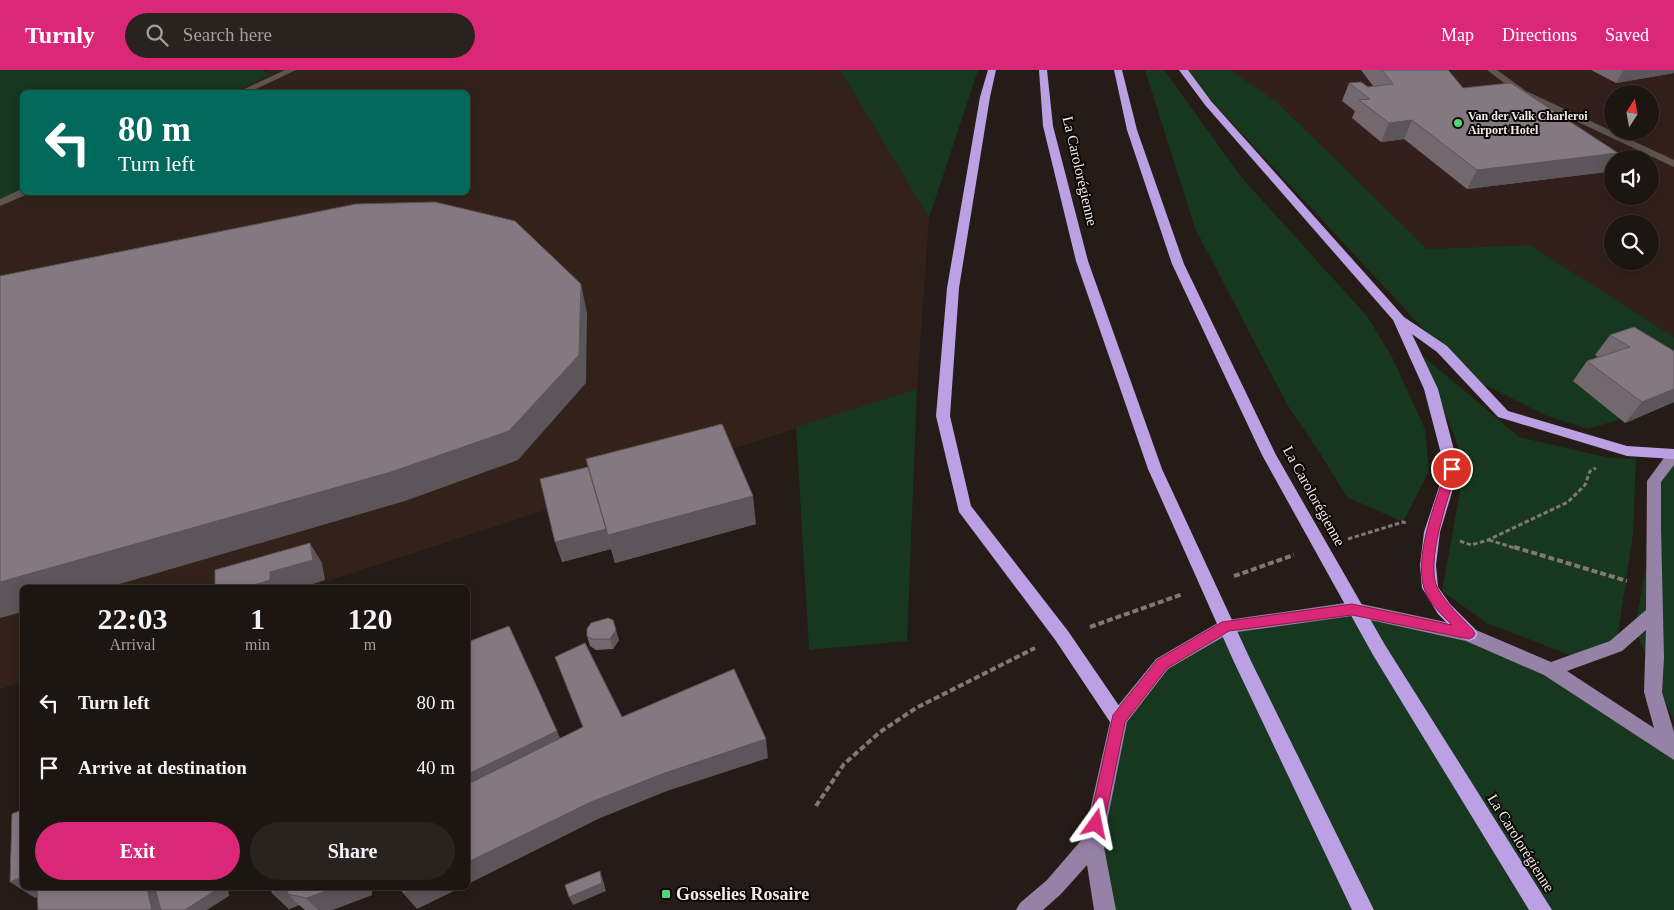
<!DOCTYPE html>
<meta charset="utf-8">
<style>
body{margin:0;font-family:Georgia,serif;background:#29221f;color:#f1f3f6;height:100vh;display:flex;flex-direction:column;font-size:19px;white-space:nowrap}
*{box-sizing:border-box;margin:0}
p{font-size:16px;color:#a09f9f}
.icon{flex:none;width:28px;height:28px;fill:none;stroke:currentColor;stroke-width:2;stroke-linecap:round;stroke-linejoin:round}
.map{position:relative;flex:1;overflow:hidden}
.sheet{position:absolute;left:20px;top:515px;width:450px;height:305px;display:flex;flex-direction:column;background:#1c1511;border-radius:8px;box-shadow:0 2px 12px #0003,0 0 0 1px #3a3431}
.sheet>*{flex:none}
.guide{position:absolute;left:20px;top:20px;width:450px;height:105px;border-radius:8px;box-shadow:0 2px 12px #0003,0 0 0 1px #3a3431;background:#00695c;color:#fff;overflow:hidden}
.needle{width:32px;rotate:11deg}
.buttons{position:absolute;left:1604px;top:15px;display:grid;gap:10px}
.buttons a{display:grid;place-items:center;width:55px;height:55px;border-radius:50%;background:#1c1511;box-shadow:0 2px 12px #0003,0 0 0 1px #3a3431;font-size:25px}
.pin{position:absolute;display:grid;place-items:center;width:42px;height:42px;color:#fff;margin:-21px;border:2px solid #fff;border-radius:50%;box-shadow:0 1px 5px #0007}
.me{position:absolute;width:55px;margin:-28px;rotate:12deg;stroke-linejoin:round;filter:drop-shadow(0 0 4px #0008)}
.turn{display:flex;align-items:center;gap:18px;height:105px;padding:0 15px;font-size:22px}
.turn .icon{width:65px;height:65px;stroke-width:2.5}
.turn b{display:block;font-size:35px;line-height:42px}
.eta{display:flex;justify-content:space-evenly;align-items:center;height:85px;text-align:center}
.eta b{font-size:30px;font-weight:700;line-height:35px}
.button{display:flex;gap:10px;margin-top:auto;padding:10px 15px}
.button a{flex:1;height:58px;border-radius:30px;background:#db2777;color:#fff;font-size:20px;font-weight:700;line-height:58px;text-align:center}
.button a+a{background:#29221f;color:#f1f3f6}
ul{padding:0;list-style:none}
li{display:flex;align-items:center;gap:15px;height:65px;padding:0 15px}
li div{flex:1}
li b{display:block;font-size:19px}
li em{font-style:normal}
header{display:flex;align-items:center;gap:30px;box-sizing:border-box;height:70px;padding:0 25px;background:#db2777;color:#fff}
header strong{font-size:24px}
nav{display:flex;gap:28px;margin-inline-start:auto;font-size:18px}
.search{width:350px;height:45px;background:#29221f;display:flex;align-items:center;gap:12px;box-sizing:border-box;padding:0 18px;border-radius:28px;color:#a09f9f;font-size:19px}
.map>svg:first-child{display:block}
.commercial{fill:#33201d;fill-rule:evenodd}
.built{fill:#32221a}
.green{fill:#18371f}
.lines{fill:none;stroke-linecap:round;stroke-linejoin:round}
.path-far1{stroke:#807874;stroke-width:3;stroke-dasharray:4.5 2.5;stroke-linecap:butt}
.path{stroke:#807874;stroke-width:4;stroke-dasharray:6 3;stroke-linecap:butt}
.minor{fill:#5f544e;fill-rule:evenodd}
.major{fill:#9682a7;fill-rule:evenodd}
.highway{fill:#bba0e3;fill-rule:evenodd}
.wall{fill:#72686e}
.shaded-wall{fill:#5c555a}
.building{fill:#847980;stroke:#5c555a}
.route{fill:#db2777;stroke:#8e194d}
.poi-dot{fill:#51d674;stroke:#0b0706;stroke-width:2}
.labels{text-anchor:middle;stroke-width:4;stroke-linejoin:round;paint-order:stroke}
.far-poi-label{font-size:12px;font-weight:bold;fill:#f2ebe8;stroke:#0b0706;text-anchor:start}
.street-label{font-size:15px;fill:#f2ebe8;stroke:#0b0706}
.near-poi-label{font-size:18px;font-weight:bold;fill:#f2ebe8;stroke:#0b0706;text-anchor:start}
</style>
<header>
<strong>Turnly</strong>
<div class="search"><svg class="icon" aria-label="search" viewBox="0 0 24 24"><circle cx="10" cy="10" r="6"/><path d="M15 15l6 6"/></svg>Search here</div>
<nav><a>Map</a><a>Directions</a><a>Saved</a></nav>
</header>
<div class="map">
<svg width="1674" height="840" viewBox="0 0 1674 840">
<rect width="100%" height="100%" fill="#251c17"/>
<!-- commercial -->
<path class="commercial" d="M1230,0H1674V267L1530,175L1427,179L1276,31ZM1612,24H1650V61H1612ZM1612,89H1650V126H1612ZM1612,154H1650V191H1612Z"/>
<!-- built -->
<path class="built" d="M270,0H840L929,148L917,319L309,517L22,518V612L0,619V131L22,122H468V22H224Z"/>
<!-- green -->
<path class="green" d="M0,0H263L270,5L233,22H22V122L0,135Z
M840,0H978L929,148Z
M1145,0H1164L1242,108L1367,246L1392,287L1425,359L1429,401L1403,452L1347,427L1318,380L1288,336L1195,158Z
M1183,0H1230L1276,31L1427,179L1530,175L1674,267V333L1588,359L1547,346L1467,306Z
M1423,286L1519,367L1610,388L1636,389L1633,464L1616,576L1580,589L1487,553L1442,521L1465,394Z
M917,319L907,571L809,580L796,357Z
M1674,389V652L1635,559L1663,400Z
M1352,539L1469,564L1550,600L1674,681V840H1105L1093,772L1118,649L1162,594L1227,556Z"/>
<g class="lines">
<!-- path-far1 -->
<path class="path-far1" d="M1348,469L1403,452L1406,453
M1489,470L1518,479
M1460,471L1471,475L1488,470L1568,432L1585,415L1590,401L1596,398"/>
<!-- path -->
<path class="path" d="M1514,477L1627,511
M1234,506L1294,485
M1090,557L1183,524
M816,736L844,694L880,662L916,638L1035,578"/>
<!-- minor -->
<path class="minor" d="M285,0H296L250,22H238Z
M1487,0H1497L1526,21L1674,90V97L1520,25Z
M22,119V122H29L28,124L0,136V129Z"/>
<!-- major -->
<path class="major" d="M1674,380V395L1661,412V458L1664,588L1662,622L1674,662V690L1544,605L1466,571L1352,546L1230,563L1168,599L1127,652L1103,772L1116,840H1094L1087,795L1061,824L1043,840H1016L1020,833L1047,810L1084,767L1112,643L1156,589L1221,551L1352,532L1469,557L1551,592L1610,571L1646,540L1647,411L1669,381ZM1646,560L1644,622L1654,658L1567,601L1622,581Z"/>
<!-- highway -->
<path class="highway" d="M988,0H996L990,27L959,218L950,346L971,436L1068,561L1124,643L1127,649L1124,655L1118,657L1112,655L1056,571L959,442L936,346L947,218L980,27Z
M1039,0H1047L1053,56L1088,191L1162,399L1251,591L1374,840H1352L1234,592L1148,399L1076,191L1043,56Z
M1114,0H1122L1137,60L1184,194L1276,385L1385,575L1552,840H1529L1373,585L1262,385L1172,194L1127,60Z
M1179,0H1188L1211,31L1404,247L1447,276L1508,341L1627,376L1674,379V389L1627,386L1498,347L1437,282L1412,264L1438,319L1459,399L1440,462L1436,495L1438,517L1450,534L1475,559L1478,564L1475,569L1469,571L1463,569L1438,544L1422,518L1420,495L1424,462L1445,399L1424,319L1393,250L1205,35Z"/>
</g>
<!-- wall -->
<path class="wall" d="M1361,0H1448L1463,18L1614,89L1606,102L1467,119L1404,69L1381,72L1352,48L1355,41L1342,31L1349,13L1368,17L1373,16Z
M1591,0H1674V3L1616,13Z
M1634,257L1674,332L1625,353L1573,311L1587,291L1598,287L1595,285L1610,265Z
M540,409L756,454L615,493L607,465L611,479L562,492Z
M587,566L619,570L613,579L596,580L590,576Z
M272,823L372,825L332,840H305L299,835L289,839Z"/>
<!-- shaded-wall -->
<path class="shaded-wall" d="M1624,0H1674V3L1616,13Z
M1412,50L1404,69L1381,72L1389,53Z
M1618,83L1614,89H1612V92L1606,102L1467,119L1477,100Z
M581,214L587,243L586,313L518,390L405,431L106,518H22V542L0,548V512Z
M1674,319V332L1625,353L1642,332Z
M753,426L756,454L615,493L608,465Z
M606,459L611,479L562,492L555,472Z
M310,473L322,493L325,510L300,518H244L270,502Z
M616,560L619,570L613,579L610,569Z
M557,661L568,687L468,737V704Z
M766,669L768,688L667,721L598,749L468,814V792L591,732L662,704Z
M600,801L603,810L606,821L573,835L569,827Z
M22,807V818H59L35,828L10,812Z
M147,818H164L170,840H152Z
M219,818H228L229,826L207,840H185Z
M286,818L288,824L299,835L289,839L272,823Z
M335,818H372V825L332,840H318L306,828Z
M415,818H460L417,839L403,823Z"/>
<!-- building -->
<path class="building" d="M1382,0H1448L1463,18L1511,13L1618,83L1477,100L1412,50L1389,53L1359,30L1370,29L1349,13L1361,12L1368,17L1393,14Z
M435,132L515,151L581,214L579,285L509,361L391,402L0,512V206L356,134Z
M1634,257L1674,281V319L1642,332L1587,291L1630,277L1610,265Z
M722,354L753,426L608,465L586,389Z
M588,397L606,459L555,472L540,409Z
M310,473L313,490L270,502V510L244,518H215V500Z
M608,548L613,550L616,560L610,569H592L587,566V559L591,553Z
M509,556L557,661L468,704V572Z
M585,573L622,647L734,599L766,669L662,704L591,732L468,792V714L583,657L555,587Z
M22,740V807L10,812L12,744Z
M600,801L602,813L569,827L565,815Z
M37,818H147L152,840H38Z
M155,818H219L185,840H161Z
M272,818H335L306,828L288,824L286,818L272,823Z
M402,818H415L403,823Z"/>
<!-- route -->
<path class="route" d="M1452,395L1457,399C1449,426 1424,494 1438,519C1447,535 1461,547 1473,560L1475,564L1473,567L1469,569L1352,545L1229,561L1167,598L1125,652L1104,754L1102,759L1096,761L1091,759L1089,754L1113,645L1157,590L1222,552L1352,534L1452,555C1442,545 1428,532 1424,518C1414,483 1436,433 1446,399Z"/>
<!-- markers -->
<g class="poi-dot">
<circle cx="1458" cy="53" r="5"/>
<rect x="661" y="819" width="10" height="10" rx="2.5"/>
</g>
<g class="labels">
<!-- far-poi labels -->
<g class="far-poi-label">
<text x="1468" y="50">Van der Valk Charleroi<tspan x="1468" dy="14">Airport Hotel</tspan></text>
</g>
<!-- street labels -->
<g class="street-label">
<text transform="translate(1080 101) rotate(77)" y="5">La Carolorégienne</text>
<text transform="translate(1314 426) rotate(61)" y="5">La Carolorégienne</text>
<text transform="translate(1521 773) rotate(58)" y="5">La Carolorégienne</text>
</g>
<!-- near-poi labels -->
<g class="near-poi-label">
<text x="676" y="830">Gosselies Rosaire</text>
</g>
</g>
</svg>
<div class="buttons">
<a><svg class="needle" viewBox="-14 -14 28 28"><path d="M0-13l5 13h-10z" fill="#e53935"/><path d="M0 13l5-13h-10z" fill="#a09f9f"/></svg></a>
<a><svg class="icon" aria-label="sound" viewBox="0 0 24 24"><path d="M4 9h4l5-4v14l-5-4H4zM17 9q2 3 0 6"/></svg></a>
<a><svg class="icon" aria-label="search" viewBox="0 0 24 24"><circle cx="10" cy="10" r="6"/><path d="M15 15l6 6"/></svg></a>
</div>
<div class="pin" style="left:1452px;top:399px;background:#d93025"><svg class="icon" aria-label="arrive" viewBox="0 0 24 24"><path d="M6 21V4h12l-3 4 3 4H6"/></svg></div>
<svg class="me" style="left:1096px;top:754px" viewBox="-20 -20 40 40"><path d="M0-17L14 15 0 8-14 15z" fill="#db2777" stroke="#fff" stroke-width="4"/></svg>
<div class="guide">
<div class="turn"><svg class="icon" aria-label="left" viewBox="0 0 24 24"><path d="M17 20v-9H6M10 6l-5 5 5 5"/></svg><div><b>80 m</b>Turn left</div></div>
</div>
<section class="sheet">
<div class="eta">
<div><b>22:03</b><p>Arrival</p></div>
<div><b>1</b><p>min</p></div>
<div><b>120</b><p>m</p></div>
</div>
<ul>
<li><svg class="icon" aria-label="left" viewBox="0 0 24 24"><path d="M17 20v-9H6M10 6l-5 5 5 5"/></svg><div><b>Turn left</b></div><em>80 m</em></li>
<li><svg class="icon" aria-label="arrive" viewBox="0 0 24 24"><path d="M6 21V4h12l-3 4 3 4H6"/></svg><div><b>Arrive at destination</b></div><em>40 m</em></li>
</ul>
<div class="button"><a>Exit</a><a>Share</a></div>
</section>
</div>
